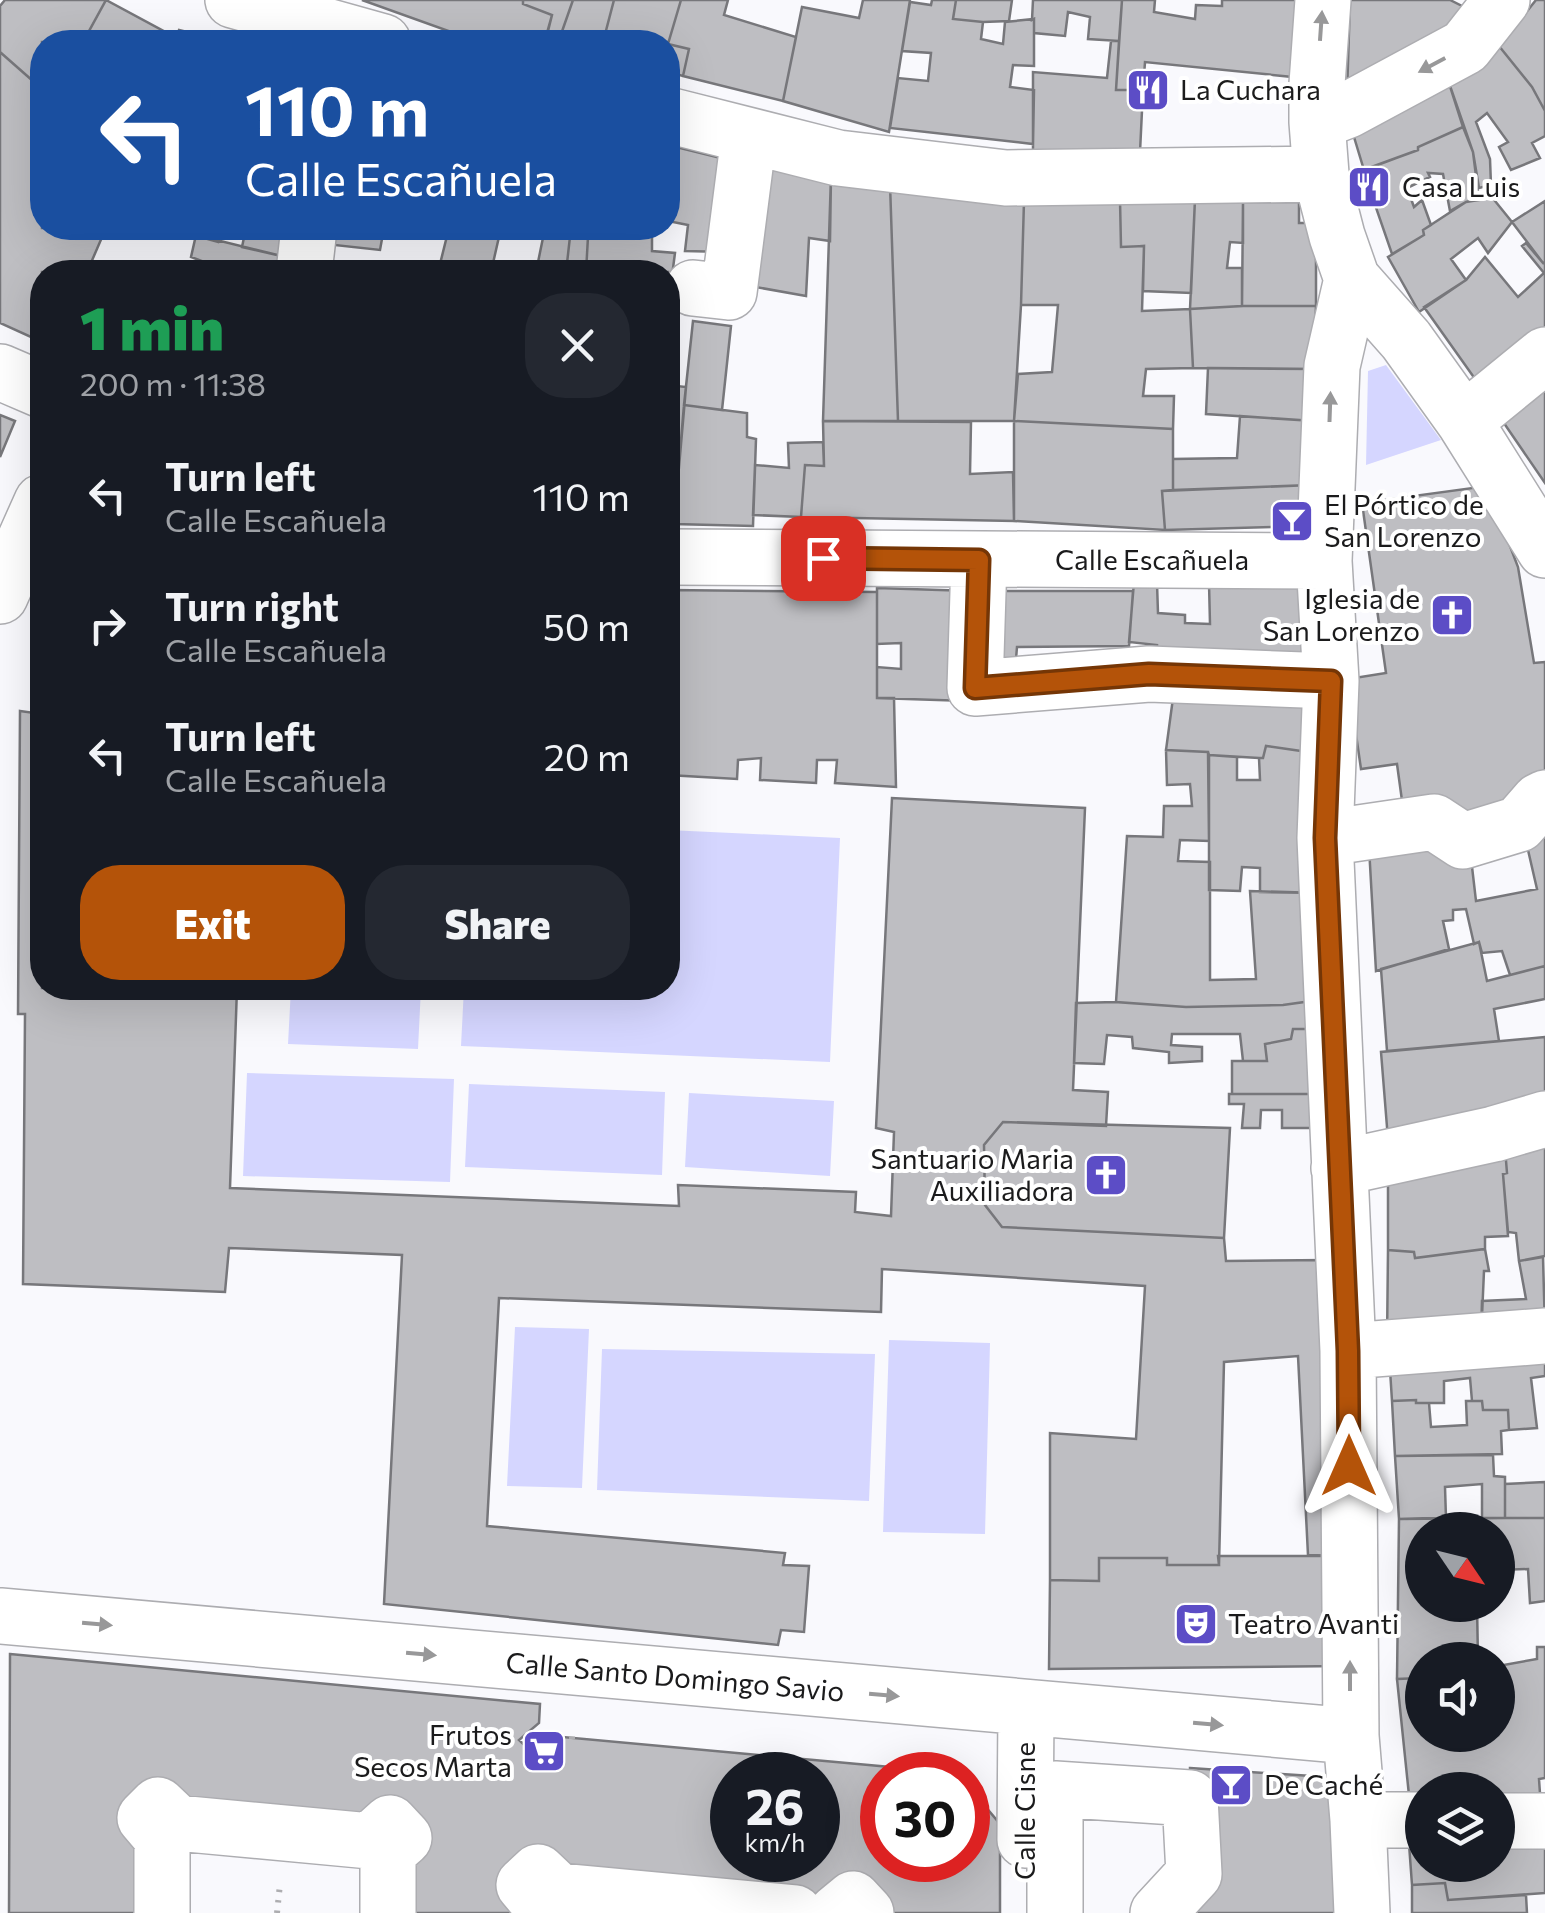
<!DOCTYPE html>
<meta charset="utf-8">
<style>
body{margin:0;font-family:Commissioner,sans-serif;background:#242831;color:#f1f3f6;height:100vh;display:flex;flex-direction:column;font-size:38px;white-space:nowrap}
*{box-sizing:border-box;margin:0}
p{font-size:32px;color:#9ea1a6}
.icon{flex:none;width:55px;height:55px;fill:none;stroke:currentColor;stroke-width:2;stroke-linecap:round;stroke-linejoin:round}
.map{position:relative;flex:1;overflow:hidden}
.sheet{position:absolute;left:30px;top:260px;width:650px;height:740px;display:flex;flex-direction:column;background:#171b24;border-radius:40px;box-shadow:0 10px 40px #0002}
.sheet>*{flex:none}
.hud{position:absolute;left:30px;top:30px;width:650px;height:210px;border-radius:40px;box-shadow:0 10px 40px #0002;background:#1a4fa0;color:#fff;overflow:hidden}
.needle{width:65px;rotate:125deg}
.controls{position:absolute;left:1405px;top:1512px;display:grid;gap:20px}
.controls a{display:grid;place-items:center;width:110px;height:110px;border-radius:50%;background:#171b24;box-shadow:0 10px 40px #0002;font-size:50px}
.speed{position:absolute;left:710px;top:1752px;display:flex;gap:20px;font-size:50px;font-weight:700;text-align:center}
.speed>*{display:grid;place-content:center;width:130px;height:130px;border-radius:50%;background:#171b24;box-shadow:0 10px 40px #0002;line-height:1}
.speed small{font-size:25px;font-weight:400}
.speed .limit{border:15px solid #d22;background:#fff;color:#111}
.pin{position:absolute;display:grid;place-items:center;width:85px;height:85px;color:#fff;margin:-42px;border-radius:20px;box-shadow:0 5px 15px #0006}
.me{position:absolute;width:110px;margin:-55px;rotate:0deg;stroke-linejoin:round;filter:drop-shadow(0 0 8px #0008)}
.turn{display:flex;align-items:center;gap:35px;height:210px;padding:0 50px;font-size:45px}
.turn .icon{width:130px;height:130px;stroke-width:2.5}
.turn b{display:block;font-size:70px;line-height:85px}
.round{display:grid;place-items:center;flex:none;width:105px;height:105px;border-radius:40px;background:#242831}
.overview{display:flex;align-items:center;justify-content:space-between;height:170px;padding:0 50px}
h1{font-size:60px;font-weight:800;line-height:75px;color:#1e9e55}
.primary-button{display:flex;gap:20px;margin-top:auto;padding:20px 50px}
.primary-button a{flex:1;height:115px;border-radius:40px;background:#b45309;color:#fff;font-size:40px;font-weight:800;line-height:115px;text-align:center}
.primary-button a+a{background:#242831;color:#f1f3f6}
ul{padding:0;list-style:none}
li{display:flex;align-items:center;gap:30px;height:130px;padding:0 50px}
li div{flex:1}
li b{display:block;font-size:38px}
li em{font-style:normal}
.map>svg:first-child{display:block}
.green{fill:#d5d6ff}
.building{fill:#bebec2;stroke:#77777b;stroke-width:2.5;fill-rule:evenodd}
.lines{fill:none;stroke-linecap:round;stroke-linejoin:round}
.minor-casing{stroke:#adadb1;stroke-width:58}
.path{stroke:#adadb0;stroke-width:6;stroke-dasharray:2.5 8;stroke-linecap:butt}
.minor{stroke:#fff;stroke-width:55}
.oneway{fill:#989899}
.route-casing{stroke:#753606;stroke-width:25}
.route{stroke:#b45309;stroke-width:18}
.labels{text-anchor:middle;stroke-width:8;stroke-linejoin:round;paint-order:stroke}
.poi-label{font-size:28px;fill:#1b1b1c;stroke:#fff;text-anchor:start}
.street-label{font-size:28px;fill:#1b1b1c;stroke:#fff}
</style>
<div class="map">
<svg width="1545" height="1913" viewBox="0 0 1545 1913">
<rect width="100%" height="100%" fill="#f9f9fd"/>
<!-- green -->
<path class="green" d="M1386,365L1441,440L1366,465L1368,371Z
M668,830L840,838L830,1062L461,1046L464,988H668Z
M291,988H421L418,1049L288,1044Z
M247,1073L454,1079L450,1182L243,1176Z
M469,1084L665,1092L662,1175L465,1167Z
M689,1093L834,1101L830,1176L685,1167Z
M515,1327L589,1329L582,1488L507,1486Z
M889,1340L990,1343L985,1534L883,1532Z
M602,1349L875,1354L869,1501L597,1490Z"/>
<!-- building -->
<path class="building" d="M5,0H106L83,42H42V89L0,52V6Z
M106,0L169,34L167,42H83Z
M362,0H523V4L552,15L545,40L525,36L524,42H479Z
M523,0H573L559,40L547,35L552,15L523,4Z
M573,0H614L603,42H566L559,40Z
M614,0H681L668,44L689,49L683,76L668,72V42H603Z
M681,0H728L724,15L796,37L783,101L683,76L689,49L668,44Z
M863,0H910L889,132L783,101L802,7L859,18Z
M932,0H956L953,19L983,22L981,39L1003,44L1005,22L1034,19V66L1013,65L1010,87L1034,90L1033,144L890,128L898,78L928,81L931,53L902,51L910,2L931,5Z
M956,0H1012L1009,21L983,22L953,19Z
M1033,0H1122L1119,41L1088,39L1090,17L1068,12L1065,36L1034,33V19L1032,20Z
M1122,0H1155L1154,12L1195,19L1196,5L1222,6V0H1302L1303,78L1145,62L1143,90H1116Z
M1350,0H1450L1476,13L1347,94Z
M1536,0H1545V111L1532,87L1499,46Z
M179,30L228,42H175Z
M1111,41H1119L1116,90H1143L1140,152L1033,151V72L1107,78Z
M1499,46L1532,87L1545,111V136L1532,143L1540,158L1511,170L1499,147L1508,142L1487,113L1476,122L1490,159L1491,185L1479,188L1473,152L1449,83Z
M0,52L42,89V228H106L87,272H42V342L0,323Z
M1449,83L1463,127L1418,147V150L1364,170L1351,127Z
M1463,127L1473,152L1479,200L1466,202L1450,211L1443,174L1428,173L1430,177L1407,188L1414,207L1422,200L1431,225L1423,230L1424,235L1392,254L1363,170L1418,150V147Z
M668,145L737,162L726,252L685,251L688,225L668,221Z
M748,159L831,176L830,241L809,238L806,296L739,284Z
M831,176L890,184L898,421H823Z
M890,184L1024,201L1021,305L1014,421H898Z
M1491,196L1512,222L1488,253L1478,238L1451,259L1466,280L1419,312L1388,257L1424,235L1423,230L1466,202Z
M1195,199L1243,202V243L1230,242L1227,268H1242V306L1190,309Z
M1195,199L1191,293L1143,291L1144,246L1121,247L1120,200Z
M1120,200L1121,247L1144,246L1142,311L1190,309L1193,368L1146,369L1143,396H1174L1173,429L1014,421L1018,374L1052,372L1058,305H1021L1024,201Z
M1545,201V262L1543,263L1512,222Z
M1243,202H1299V223H1316V306H1242Z
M168,228H220L218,242Z
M246,228H295L290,258L242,247Z
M318,228H384L380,250L316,243Z
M449,228H501L491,272H438Z
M545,228H571L566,272H536Z
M571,228H620L618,238L588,237L586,272H566Z
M620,228H652V251L675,253L670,291L668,290V272H586L588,237L618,238Z
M196,235L290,258L289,272H223V269L191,257Z
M1526,243L1543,263L1545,262V345L1485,393L1424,307L1466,280L1485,257L1518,297L1544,273L1522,246Z
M1242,306H1316L1314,369L1193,368L1190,309Z
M693,321L731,326L722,410L684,405Z
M1208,368L1314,369L1313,421L1206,414Z
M1545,372V483L1497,413Z
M668,385L686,387L674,524L668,523Z
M684,405L747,413V437L756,439L753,526L674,524Z
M0,415L15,421L0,457Z
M1240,416L1313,421L1311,485L1173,490V459L1237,458Z
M823,421L971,422L970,474L1013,472L1014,521L801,517L805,465L824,466Z
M1014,421L1173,429V490L1162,491L1165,530L1014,521Z
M823,442L824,466L805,465L801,517L753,515L755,465L789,468L788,443Z
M1311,485L1309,526L1165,530L1162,491Z
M1487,486L1518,567L1534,663L1545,662V785L1497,821L1403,808L1397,764L1361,769L1348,679L1386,673L1362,503Z
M1309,580L1307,670L1156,664L1157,645L1129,642L1134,582L1157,583L1158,613L1185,615V623L1210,624L1209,583Z
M877,588L971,591L967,701L877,698V667L901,669V643L877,644Z
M668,590L877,592V698H894L896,787L835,783L837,760H817L816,783L760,780L761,758L738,760L737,779L668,775Z
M985,591H1133L1129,646L1017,647L1015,671L980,666Z
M1175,683L1314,691L1315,753L1266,746L1263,758H1259L1209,755L1208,752L1166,750Z
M20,711L42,714V988H237L230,1188L679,1206L678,1185L856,1192L855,1212L891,1216L894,1132L876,1128L892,798L1085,808L1073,1090L1108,1092L1106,1126L1003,1122L984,1145L985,1205L1002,1227L1224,1238L1226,1261L1329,1260L1344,1556L1308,1555L1298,1356L1224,1362L1219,1565H1167V1558H1099V1581L1050,1580V1433L1136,1439L1145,1286L882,1269L881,1312L499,1298L487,1526L785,1553L783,1565L809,1566L804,1632L781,1630L778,1645L384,1604L402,1255L229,1248L225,1292L23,1284L25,1014H18Z
M1266,746L1315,753L1318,893L1260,892V868L1242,867L1240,891L1209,890V755L1237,757V780H1260L1259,758H1263Z
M1166,750L1208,752L1209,841L1180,840L1178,861L1210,862V980L1256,979L1250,891L1318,893L1319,1000L1283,1005L1186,1007L1116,1002L1127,836L1163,837L1164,806H1192L1190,784L1167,785Z
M1545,818V966L1510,975L1502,951L1482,953L1479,942L1474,944L1466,909L1453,910V920L1443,921L1449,949L1376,971L1369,847L1431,836L1471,858L1476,901L1537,889L1528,850Z
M1479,942L1487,981L1545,966V999L1494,1009L1499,1041L1387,1051L1381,969Z
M1319,1000L1327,1029H1293L1291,1039L1265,1044L1267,1061H1243L1240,1034H1172L1171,1045L1202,1047V1061L1169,1063V1052L1133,1048L1132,1037L1107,1035L1104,1064L1074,1063L1076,1003L1116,1002L1186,1007L1283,1005Z
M1293,1029H1327L1329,1094H1232V1061H1267L1265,1044L1291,1039Z
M1545,1037V1111L1389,1152L1381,1052Z
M1229,1094H1324V1128H1282V1110H1261L1260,1128H1242L1244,1104H1229Z
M1003,1122L1230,1128L1224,1238L1002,1227L985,1205L984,1145Z
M1545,1123V1256L1519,1261L1516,1233L1508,1232L1503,1174L1507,1173L1504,1136Z
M1504,1136L1507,1173L1503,1174L1508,1236L1485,1237V1249L1415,1258L1414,1252L1388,1250V1162Z
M1485,1249L1489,1271H1484L1481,1339L1387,1342L1388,1250L1414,1252L1415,1258Z
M1543,1257L1545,1330L1481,1335L1482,1301L1526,1299L1519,1261Z
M1545,1344V1376L1531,1378L1537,1428L1509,1430L1508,1410H1483L1482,1401H1472L1470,1378L1444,1381V1403H1416V1400L1392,1401L1389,1354Z
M1416,1400V1403H1429L1431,1427L1467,1425L1466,1401H1482L1483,1410H1508L1509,1430L1501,1431L1502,1454L1395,1456L1392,1401Z
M1493,1455L1494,1476L1505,1477V1518H1482V1484L1445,1487L1446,1518L1399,1519L1395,1456Z
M1545,1482V1518H1505V1484Z
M1505,1518H1545V1601L1530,1603L1528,1569L1498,1570V1530H1422V1605H1477L1478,1660H1422V1678L1397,1679L1399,1519Z
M1218,1556H1344L1341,1666L1049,1669L1050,1580L1099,1581V1558H1167V1565H1219Z
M1537,1647H1545V1778L1539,1779L1541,1808L1498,1807V1790H1422V1805H1410L1397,1679L1422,1678V1735H1498V1666L1537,1659Z
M10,1654L540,1704L539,1723L519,1740L533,1753L552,1736L956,1773L958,1775H882V1860H968V1786L1000,1824V1913H388V1852L177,1823L162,1913H9ZM732,1775H818V1860H732Z
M1190,1768L1342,1778L1346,1913H1158L1190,1798Z
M1408,1830H1422V1865H1498V1831L1545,1832V1893L1448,1900L1445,1883L1412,1885Z
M1445,1883L1448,1900L1526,1895L1527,1913H1412V1885Z"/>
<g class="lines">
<!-- minor casing -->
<g class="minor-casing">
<path id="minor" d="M233,0L383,42
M1323,0L1317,84V122L1321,174L1337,236L1352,279L1406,340L1464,421L1545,550
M668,115L838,158L1006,178L1321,174
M1317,122L1348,110L1465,47L1502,0
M304,272L309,228
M1352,279L1332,366L1324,561L1331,681L1325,838L1348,1351L1351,1736L1358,1820L1362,1913
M693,288L729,292L749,136
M0,372L42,390
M1464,421L1545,355
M668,557L1324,561
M979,560L975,688L1149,674L1331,681
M0,596L42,502
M1325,838L1434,822L1463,841L1519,824L1539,801L1545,798
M1339,1168L1494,1134L1545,1119
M1348,1351L1545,1336
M0,1616L1351,1736
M1358,1820H1422
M1498,1821H1545
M1025,1840L1026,1708
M162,1913V1838L145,1818L158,1805L177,1823L370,1841L390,1823L404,1838L388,1852V1913
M541,1913V1905L524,1885L538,1872L558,1891L795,1913
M836,1913L853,1899L866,1913
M1055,1913V1789L1190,1798L1194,1874L1158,1913"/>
</g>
<!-- path -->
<path class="path" d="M572,1739V1733
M277,1913L280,1884"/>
<!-- minor -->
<use href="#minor" class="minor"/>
</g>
<!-- one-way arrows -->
<defs><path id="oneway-solid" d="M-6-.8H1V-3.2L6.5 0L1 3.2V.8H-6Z" transform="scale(2.5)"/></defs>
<g class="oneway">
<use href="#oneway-solid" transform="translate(1321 26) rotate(-86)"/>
<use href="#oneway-solid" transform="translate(1432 65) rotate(152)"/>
<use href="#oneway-solid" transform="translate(1330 407) rotate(-88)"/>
<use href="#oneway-solid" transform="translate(97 1624) rotate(5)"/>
<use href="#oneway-solid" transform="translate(421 1654) rotate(5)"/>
<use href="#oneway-solid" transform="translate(1350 1676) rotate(-90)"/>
<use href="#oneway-solid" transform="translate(884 1695) rotate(5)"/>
<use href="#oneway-solid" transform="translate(1208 1724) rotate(5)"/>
</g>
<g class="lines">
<!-- route casing -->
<g class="route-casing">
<path id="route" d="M823,558L979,560L975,688L1149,674L1331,681L1325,838L1348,1351L1349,1466"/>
</g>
<!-- route -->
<use href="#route" class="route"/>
</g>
<!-- icons -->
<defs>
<g id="restaurant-square" transform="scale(2.25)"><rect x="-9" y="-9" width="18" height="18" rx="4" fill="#5c4dc6" stroke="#fff"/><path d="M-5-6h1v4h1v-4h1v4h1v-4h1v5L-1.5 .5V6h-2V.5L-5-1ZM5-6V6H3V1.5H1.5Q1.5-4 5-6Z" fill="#fff"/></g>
<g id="bar-square" transform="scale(2.25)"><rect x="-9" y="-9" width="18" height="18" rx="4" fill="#5c4dc6" stroke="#fff"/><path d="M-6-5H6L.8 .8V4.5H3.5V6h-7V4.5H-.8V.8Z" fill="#fff"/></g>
<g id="church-square" transform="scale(2.25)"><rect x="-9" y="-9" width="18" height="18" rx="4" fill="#5c4dc6" stroke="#fff"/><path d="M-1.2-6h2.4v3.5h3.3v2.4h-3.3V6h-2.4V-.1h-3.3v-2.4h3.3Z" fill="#fff"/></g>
<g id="theatre-square" transform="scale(2.25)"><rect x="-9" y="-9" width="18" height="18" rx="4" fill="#5c4dc6" stroke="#fff"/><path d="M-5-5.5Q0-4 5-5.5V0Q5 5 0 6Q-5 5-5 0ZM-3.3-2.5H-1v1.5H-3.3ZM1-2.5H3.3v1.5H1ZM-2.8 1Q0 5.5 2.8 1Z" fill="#fff"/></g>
<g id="supermarket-square" transform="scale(2.25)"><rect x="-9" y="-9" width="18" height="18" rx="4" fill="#5c4dc6" stroke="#fff"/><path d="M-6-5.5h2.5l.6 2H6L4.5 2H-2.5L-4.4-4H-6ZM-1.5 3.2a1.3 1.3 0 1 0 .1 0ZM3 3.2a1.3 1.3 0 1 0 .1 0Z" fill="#fff"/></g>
</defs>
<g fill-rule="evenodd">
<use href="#restaurant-square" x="1148" y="90"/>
<use href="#restaurant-square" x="1369" y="187"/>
<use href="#bar-square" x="1292" y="521"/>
<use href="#church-square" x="1452" y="615"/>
<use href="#church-square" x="1106" y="1175"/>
<use href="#theatre-square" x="1196" y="1624"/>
<use href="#supermarket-square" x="544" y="1751"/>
<use href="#bar-square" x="1231" y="1785"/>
</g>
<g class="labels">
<!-- poi labels -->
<g class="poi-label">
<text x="1180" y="100">La Cuchara</text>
<text x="1402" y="197">Casa Luis</text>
<text x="1324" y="515">El Pórtico de<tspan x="1324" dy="32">San Lorenzo</tspan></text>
<text x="1420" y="609" text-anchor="end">Iglesia de<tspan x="1420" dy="32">San Lorenzo</tspan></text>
<text x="1074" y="1169" text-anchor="end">Santuario Maria<tspan x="1074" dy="32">Auxiliadora</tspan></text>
<text x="1228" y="1634">Teatro Avanti</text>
<text x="512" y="1745" text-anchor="end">Frutos<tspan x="512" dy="32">Secos Marta</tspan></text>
<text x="1264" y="1795">De Caché</text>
</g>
<!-- street labels -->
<g class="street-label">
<text x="1152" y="570">Calle Escañuela</text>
<text transform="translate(675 1677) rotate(5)" y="10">Calle Santo Domingo Savio</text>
<text transform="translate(1025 1811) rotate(-90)" y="10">Calle Cisne</text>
</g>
</g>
</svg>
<div class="controls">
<a><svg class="needle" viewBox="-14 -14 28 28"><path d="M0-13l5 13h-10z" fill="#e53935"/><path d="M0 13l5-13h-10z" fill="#9ea1a6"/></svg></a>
<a><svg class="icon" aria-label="sound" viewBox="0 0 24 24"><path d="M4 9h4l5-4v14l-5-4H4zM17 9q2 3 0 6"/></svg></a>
<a><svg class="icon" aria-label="layers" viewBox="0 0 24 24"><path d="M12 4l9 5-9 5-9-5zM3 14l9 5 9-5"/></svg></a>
</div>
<div class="speed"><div>26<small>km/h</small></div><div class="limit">30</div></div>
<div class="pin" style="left:823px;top:558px;background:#d93025"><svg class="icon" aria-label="arrive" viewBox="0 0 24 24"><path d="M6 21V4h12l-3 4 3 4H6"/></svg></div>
<svg class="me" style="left:1349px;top:1466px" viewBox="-20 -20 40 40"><path d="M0-17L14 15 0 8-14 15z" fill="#b45309" stroke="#fff" stroke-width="4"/></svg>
<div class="hud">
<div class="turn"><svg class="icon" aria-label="left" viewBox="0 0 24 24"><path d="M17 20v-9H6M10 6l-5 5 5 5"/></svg><div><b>110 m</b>Calle Escañuela</div></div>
</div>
<section class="sheet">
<div class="overview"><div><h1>1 min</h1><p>200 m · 11:38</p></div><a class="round"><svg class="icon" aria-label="close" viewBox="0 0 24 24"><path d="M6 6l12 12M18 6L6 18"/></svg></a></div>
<ul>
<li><svg class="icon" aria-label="left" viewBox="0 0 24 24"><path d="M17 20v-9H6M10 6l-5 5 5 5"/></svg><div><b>Turn left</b><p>Calle Escañuela</p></div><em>110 m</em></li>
<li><svg class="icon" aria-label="right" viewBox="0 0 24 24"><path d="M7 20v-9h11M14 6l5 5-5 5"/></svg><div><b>Turn right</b><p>Calle Escañuela</p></div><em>50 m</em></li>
<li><svg class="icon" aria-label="left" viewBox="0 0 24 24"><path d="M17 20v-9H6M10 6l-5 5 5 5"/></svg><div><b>Turn left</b><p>Calle Escañuela</p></div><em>20 m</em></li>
</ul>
<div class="primary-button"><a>Exit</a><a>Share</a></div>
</section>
</div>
